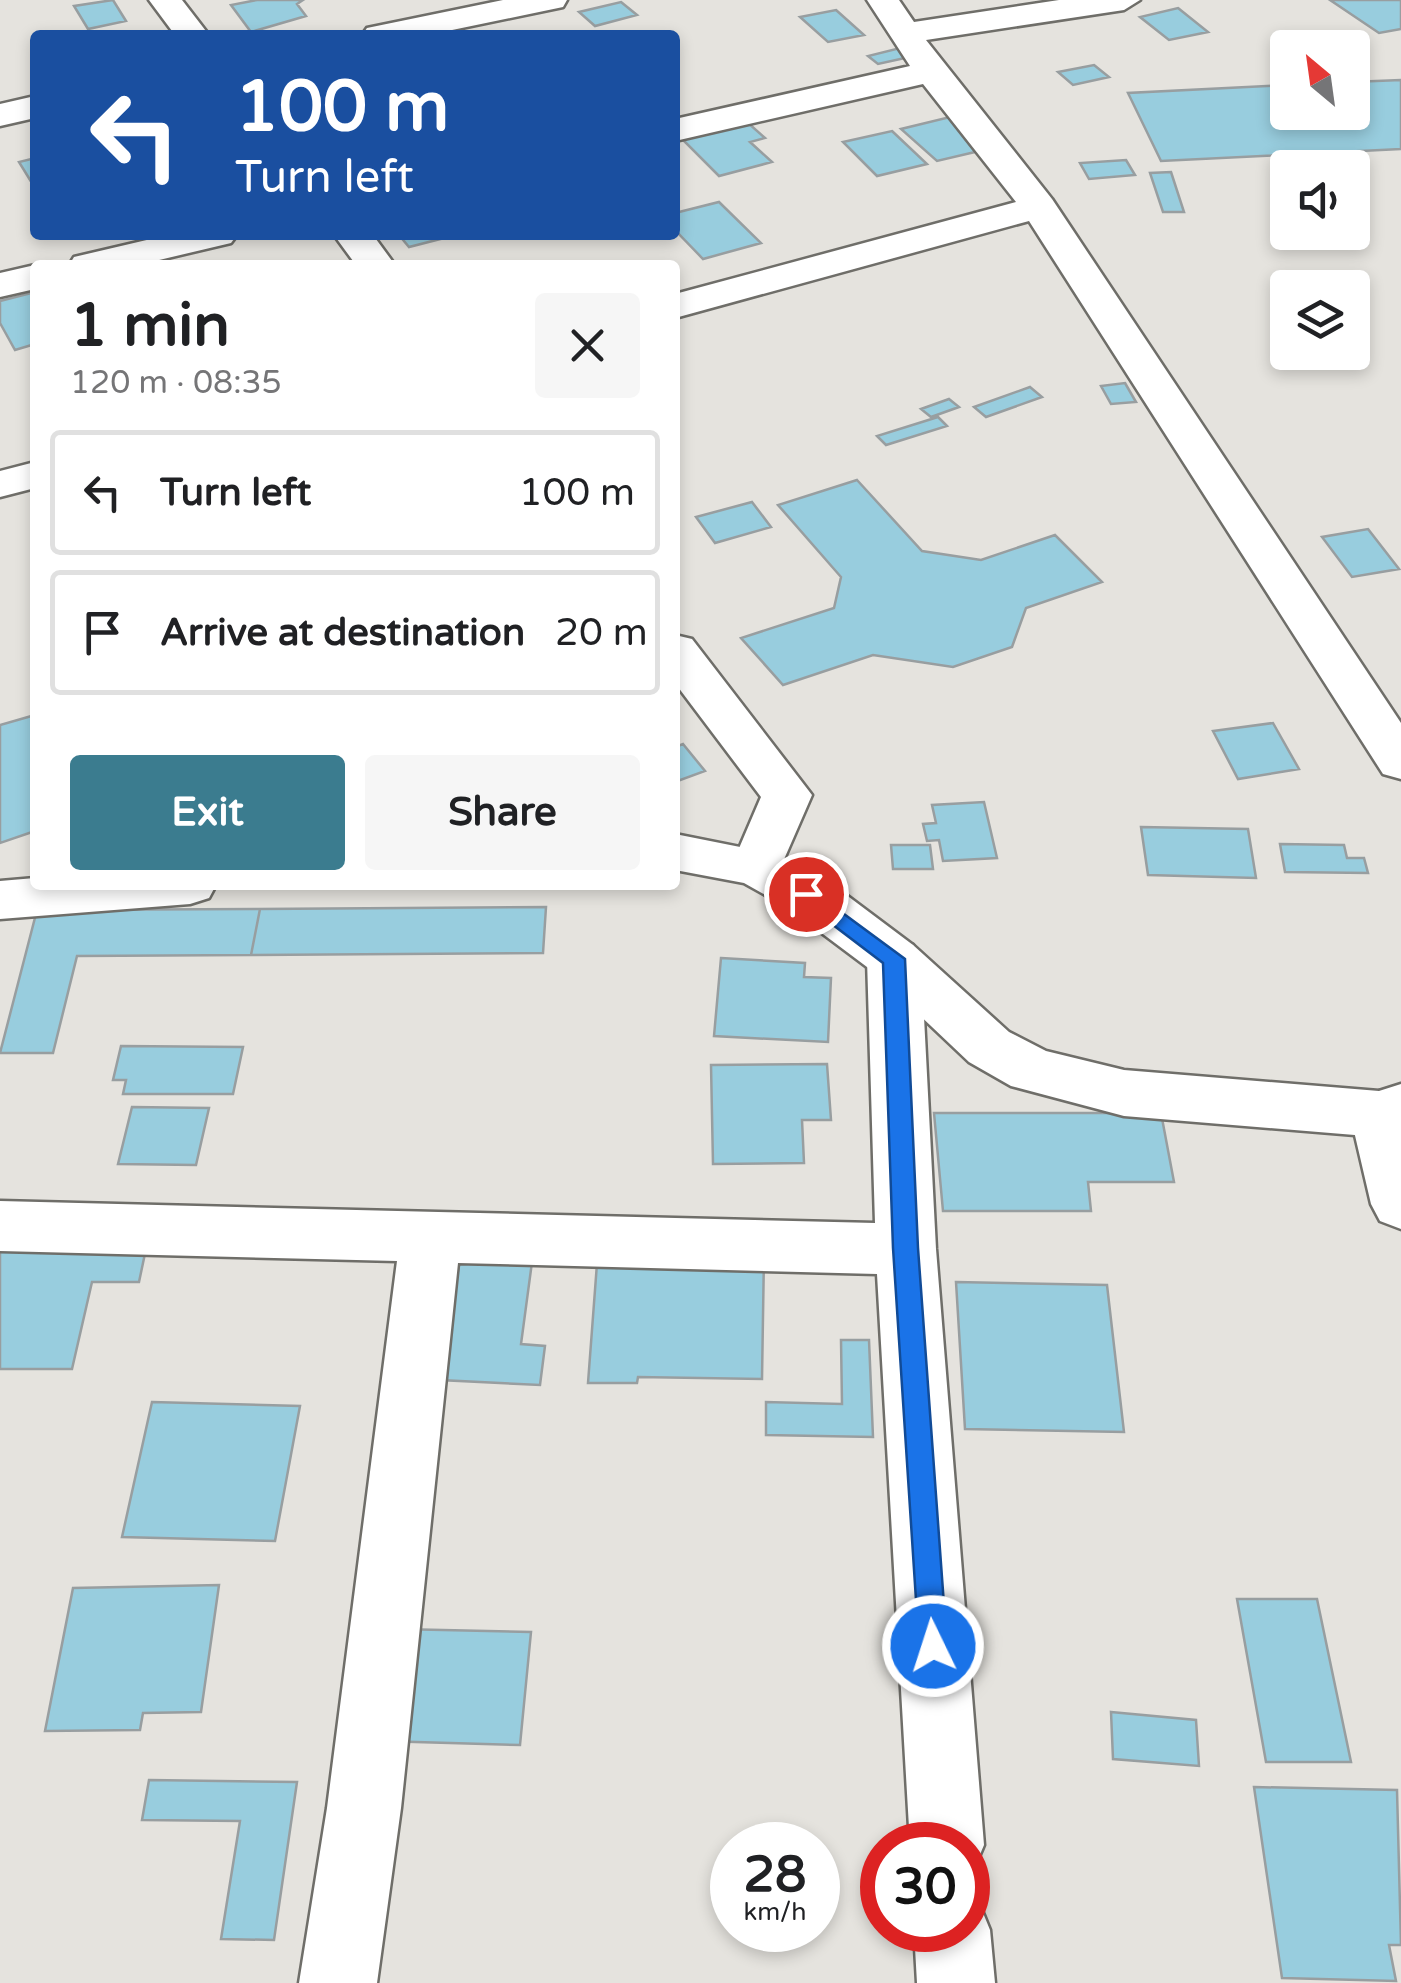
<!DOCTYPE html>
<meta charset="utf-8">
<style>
body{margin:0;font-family:"Varela Round",sans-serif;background:#f6f6f6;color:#202124;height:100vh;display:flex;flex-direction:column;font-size:38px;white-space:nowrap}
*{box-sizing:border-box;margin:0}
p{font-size:32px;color:#757577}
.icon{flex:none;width:55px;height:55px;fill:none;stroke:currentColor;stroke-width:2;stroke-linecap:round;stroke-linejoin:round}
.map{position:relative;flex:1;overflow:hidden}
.sheet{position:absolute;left:30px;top:260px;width:650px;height:630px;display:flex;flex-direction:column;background:#fff;border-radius:10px;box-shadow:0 5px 15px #0003}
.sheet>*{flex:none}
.guide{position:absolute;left:30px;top:30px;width:650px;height:210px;border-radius:10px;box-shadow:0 5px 15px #0003;background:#1a4fa0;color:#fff;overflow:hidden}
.needle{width:65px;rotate:331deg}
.fabs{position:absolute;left:1270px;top:30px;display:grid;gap:20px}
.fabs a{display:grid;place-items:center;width:100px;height:100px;border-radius:10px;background:#fff;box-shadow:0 5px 15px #0003;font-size:50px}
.speed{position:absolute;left:710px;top:1822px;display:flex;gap:20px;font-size:50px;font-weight:700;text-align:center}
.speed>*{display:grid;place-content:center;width:130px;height:130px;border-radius:50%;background:#fff;box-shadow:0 5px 15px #0003;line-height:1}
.speed small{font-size:25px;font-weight:400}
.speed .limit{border:15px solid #d22;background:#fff;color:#111}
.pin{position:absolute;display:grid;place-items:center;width:85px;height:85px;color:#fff;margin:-42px;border:5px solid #fff;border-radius:50%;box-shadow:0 2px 10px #0007}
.me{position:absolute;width:110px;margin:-55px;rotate:356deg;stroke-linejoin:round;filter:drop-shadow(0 0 8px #0008)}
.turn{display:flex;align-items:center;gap:35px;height:210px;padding:0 40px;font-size:45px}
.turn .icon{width:130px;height:130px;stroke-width:2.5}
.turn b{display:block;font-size:70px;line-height:85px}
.round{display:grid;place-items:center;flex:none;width:105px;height:105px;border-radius:10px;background:#f6f6f6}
.headline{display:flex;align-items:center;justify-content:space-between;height:170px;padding:0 40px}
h1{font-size:60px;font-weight:800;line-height:75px}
.button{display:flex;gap:20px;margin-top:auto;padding:20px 40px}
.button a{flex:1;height:115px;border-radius:10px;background:#3b7c8f;color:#fff;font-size:40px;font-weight:800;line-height:115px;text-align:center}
.button a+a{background:#f6f6f6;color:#202124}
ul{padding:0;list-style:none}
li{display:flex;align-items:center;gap:30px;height:125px;margin:0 20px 15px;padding:0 20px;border:5px solid #e0e0e0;border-radius:10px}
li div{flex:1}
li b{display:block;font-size:38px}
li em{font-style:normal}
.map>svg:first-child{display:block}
.building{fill:#98cdde;stroke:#989ea0;stroke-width:2.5}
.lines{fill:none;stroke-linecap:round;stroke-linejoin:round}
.street-casing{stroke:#6f6e69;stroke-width:5}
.secondary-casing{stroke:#6f6e69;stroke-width:5}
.street{fill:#fff;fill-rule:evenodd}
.secondary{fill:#fff;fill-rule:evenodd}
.route{fill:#1a73e8;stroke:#114b97;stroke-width:2.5}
</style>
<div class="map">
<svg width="1401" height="1983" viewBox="0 0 1401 1983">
<rect width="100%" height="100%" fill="#e5e3de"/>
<!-- building -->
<path class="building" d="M113,0L126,21L88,29L74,6Z
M257,0H303L297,4L306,16L251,32L231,5Z
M1330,0H1401V29L1379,33Z
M621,2L637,15L595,26L579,12Z
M1178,8L1208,32L1169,40L1140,17Z
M836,10L864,35L828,42L800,17Z
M904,47L914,56L878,64L868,56Z
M1094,65L1109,77L1073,85L1058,72Z
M1401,80V149L1161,161L1128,93L1288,85V112H1352V82Z
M954,116L971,131L975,152L937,161L901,129Z
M747,122L765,138L750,142L772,162L719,176L681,138Z
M892,131L927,164L877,176L843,142Z
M35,158V188L19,162Z
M1126,160L1135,175L1089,179L1080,163Z
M1171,172L1184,212H1163L1150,173Z
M719,202L761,243L703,259L675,230V213Z
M399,235H456L409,247Z
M35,292V344L15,350L0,323V301Z
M1125,383L1136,402L1111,404L1101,386Z
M1030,387L1042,397L986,417L974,407Z
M949,399L959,407L931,417L921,409Z
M938,417L947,426L886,445L877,436Z
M857,480L922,551L981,560L1055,535L1102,582L1026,608L1012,647L953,667L873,655L783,685L741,638L834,608L841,577L778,505Z
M752,502L771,527L715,543L696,517Z
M1368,529L1399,569L1352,577L1322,537Z
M35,715V831L0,843V725Z
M1273,723L1299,769L1238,779L1213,731Z
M683,744L705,771L675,782V747Z
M984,802L997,858L943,861L939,840L927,841L923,824L936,823L932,805Z
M1141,827L1248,829L1256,878L1148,875Z
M1280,844L1344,845L1347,858H1364L1368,873L1285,872Z
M891,845H930L933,869H893Z
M546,907L543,953L251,955L260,909Z
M260,909L251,955L77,956L53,1053H0L37,910Z
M721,958L805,963L804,977L831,978L828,1042L714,1036Z
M121,1046L243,1047L233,1094H123L126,1080H113Z
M827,1064L831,1120H802L804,1163L713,1164L711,1065Z
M132,1107L209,1108L196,1165L118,1164Z
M934,1113H1161L1174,1182H1088L1091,1211H943Z
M0,1244H147L139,1282H92L72,1369H0Z
M598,1250L764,1254L762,1379L638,1377L637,1383H588Z
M460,1259L532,1262L521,1344L545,1346L540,1385L440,1380Z
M956,1282L1107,1285L1124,1432L965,1429Z
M841,1340H869L873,1437L766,1435V1402L842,1404Z
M152,1402L300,1406L275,1541L122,1537Z
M219,1585L201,1712L143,1713L140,1730L45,1731L73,1588Z
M1237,1599H1317L1351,1762H1266Z
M398,1629L531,1632L520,1745L382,1741Z
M1111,1712L1196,1720L1199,1766L1113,1759Z
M149,1780L297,1782L274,1940L221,1939L240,1821L142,1820Z
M1254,1787L1397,1790L1401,1945H1389L1396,1981L1282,1978Z"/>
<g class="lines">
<!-- street casing -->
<g class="street-casing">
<path id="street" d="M149,0H182L209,35H175Z
M503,0H567L563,7L428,35H362L367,28Z
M867,0H899L914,22L1059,0H1140L1124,10L926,40L1052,199L1401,723V779L1383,774L1029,221L675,318V294L1016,202L923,84L675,141V119L910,66Z
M35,96V118L0,126V104Z
M168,235H237L231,243L138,265H69L74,257Z
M334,235H373L395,265H356Z
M35,265V289L0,297V273Z
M35,462V488L0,497V471Z
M675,635L692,639L812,795L775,880L757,886L739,880L731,867L761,797L675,683Z
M894,939L913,945L921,959L936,1249L984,1845L973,1871L968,1874V1845H910L877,1274L458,1263L401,1808L377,1983H299L327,1808L397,1261L0,1251V1201L875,1223L867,959L875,945Z
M1379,1091L1401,1101V1229L1380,1221L1371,1204L1350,1114L1359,1098Z
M968,1898L979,1903L990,1930L995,1983H917L914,1930H968Z"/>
</g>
<!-- secondary casing -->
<g class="secondary-casing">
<path id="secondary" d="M675,834L775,854L825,879L913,945L1009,1032L1046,1051L1124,1070L1379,1091L1401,1084V1130L1379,1137L1124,1116L1011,1086L969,1062L875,973L787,907L744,883L675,870Z
M35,878V885H216L209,898L190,904L0,919V881Z"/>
</g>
<!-- street -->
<use href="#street" class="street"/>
<!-- secondary -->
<use href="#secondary" class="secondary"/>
</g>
<!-- route -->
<path class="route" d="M806,886L905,959L918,1248L947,1646L943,1656L933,1660L923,1656L919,1646L893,1248L883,963L799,899L795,894Z"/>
</svg>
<div class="fabs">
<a><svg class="needle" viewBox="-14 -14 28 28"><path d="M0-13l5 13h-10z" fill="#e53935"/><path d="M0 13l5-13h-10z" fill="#757577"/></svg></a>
<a><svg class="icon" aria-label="sound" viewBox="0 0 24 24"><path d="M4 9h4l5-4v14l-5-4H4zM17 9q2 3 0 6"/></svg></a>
<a><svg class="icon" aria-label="layers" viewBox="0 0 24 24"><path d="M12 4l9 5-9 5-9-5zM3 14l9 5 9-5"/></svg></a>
</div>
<div class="speed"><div>28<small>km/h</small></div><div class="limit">30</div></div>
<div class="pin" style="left:806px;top:894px;background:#d93025"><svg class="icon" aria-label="arrive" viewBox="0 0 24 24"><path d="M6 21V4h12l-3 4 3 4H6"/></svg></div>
<svg class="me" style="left:933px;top:1646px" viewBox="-20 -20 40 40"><circle r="17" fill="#1a73e8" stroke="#fff" stroke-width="3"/><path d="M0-11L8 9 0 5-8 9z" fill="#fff"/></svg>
<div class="guide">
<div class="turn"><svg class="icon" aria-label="left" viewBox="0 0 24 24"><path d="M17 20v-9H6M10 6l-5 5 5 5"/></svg><div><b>100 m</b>Turn left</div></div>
</div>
<section class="sheet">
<div class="headline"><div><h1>1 min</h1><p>120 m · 08:35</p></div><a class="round"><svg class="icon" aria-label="close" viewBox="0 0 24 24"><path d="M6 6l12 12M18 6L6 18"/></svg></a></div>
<ul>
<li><svg class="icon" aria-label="left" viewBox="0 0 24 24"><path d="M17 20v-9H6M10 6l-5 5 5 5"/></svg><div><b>Turn left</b></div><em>100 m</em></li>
<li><svg class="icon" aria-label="arrive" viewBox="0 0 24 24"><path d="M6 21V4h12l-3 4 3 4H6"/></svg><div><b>Arrive at destination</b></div><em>20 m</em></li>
</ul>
<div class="button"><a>Exit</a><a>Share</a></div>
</section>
</div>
